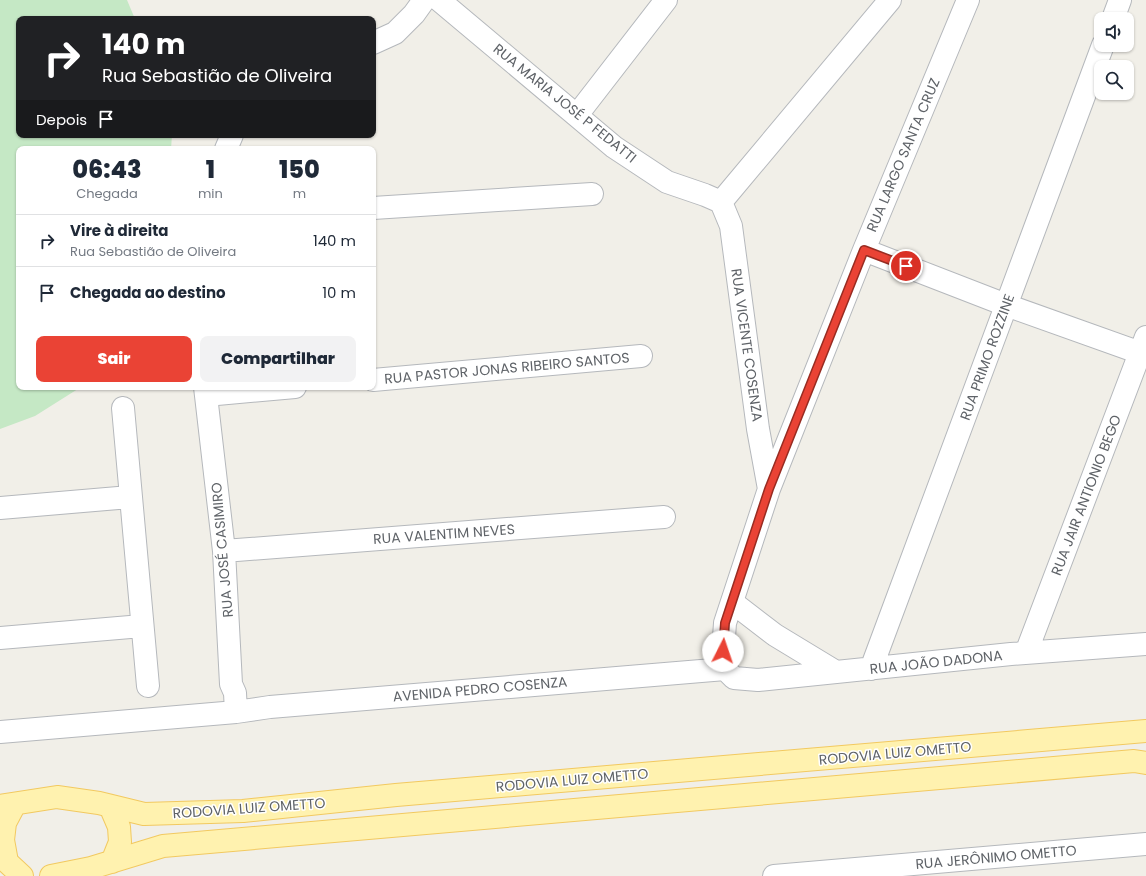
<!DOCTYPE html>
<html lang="pt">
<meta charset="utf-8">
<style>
body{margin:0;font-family:Poppins,sans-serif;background:#f2f2f3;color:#1f2937;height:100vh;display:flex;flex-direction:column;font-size:15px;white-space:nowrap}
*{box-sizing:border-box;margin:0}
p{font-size:13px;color:#747a83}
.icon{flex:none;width:22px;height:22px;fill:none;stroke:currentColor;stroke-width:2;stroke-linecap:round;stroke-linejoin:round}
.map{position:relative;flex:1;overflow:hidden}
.panel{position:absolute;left:16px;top:146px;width:360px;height:244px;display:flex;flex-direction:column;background:#fff;border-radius:8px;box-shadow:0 1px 3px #0004}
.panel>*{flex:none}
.banner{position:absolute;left:16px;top:16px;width:360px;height:122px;border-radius:8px;box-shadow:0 1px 3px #0004;background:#202124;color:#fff;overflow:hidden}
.controls{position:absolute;left:1094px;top:12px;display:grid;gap:8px}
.controls a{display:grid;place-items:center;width:40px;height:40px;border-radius:8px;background:#fff;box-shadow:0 1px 3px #0004;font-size:20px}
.pin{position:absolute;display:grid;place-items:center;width:34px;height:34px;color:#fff;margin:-17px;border:2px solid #fff;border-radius:50%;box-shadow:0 1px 4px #0007}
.me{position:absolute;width:44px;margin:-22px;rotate:4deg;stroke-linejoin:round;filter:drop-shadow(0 0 3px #0008)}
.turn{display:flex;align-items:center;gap:14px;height:84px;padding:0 20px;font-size:18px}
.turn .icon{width:52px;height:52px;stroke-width:2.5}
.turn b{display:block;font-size:28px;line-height:34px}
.then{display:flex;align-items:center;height:38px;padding:0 20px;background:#0003;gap:8px;font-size:15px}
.eta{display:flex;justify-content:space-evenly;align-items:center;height:68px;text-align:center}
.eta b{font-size:24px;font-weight:800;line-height:28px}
.primary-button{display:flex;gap:8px;margin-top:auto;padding:8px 20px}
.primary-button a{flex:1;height:46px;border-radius:8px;background:#ea4335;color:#fff;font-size:16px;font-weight:800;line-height:46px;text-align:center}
.primary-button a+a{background:#f2f2f3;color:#1f2937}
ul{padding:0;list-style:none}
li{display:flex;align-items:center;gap:12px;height:52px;padding:0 20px;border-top:1px solid #e0e1e3}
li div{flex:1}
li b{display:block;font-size:15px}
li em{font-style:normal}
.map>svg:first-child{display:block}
.green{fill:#c5e8c5}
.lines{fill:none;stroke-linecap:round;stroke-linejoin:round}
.minor-casing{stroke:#b5b8bc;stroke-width:24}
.major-casing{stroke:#f2c960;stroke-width:24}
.minor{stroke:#fff;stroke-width:22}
.major{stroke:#fff2af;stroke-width:22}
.route-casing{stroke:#982c22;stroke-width:10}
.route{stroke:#ea4335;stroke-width:7}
.labels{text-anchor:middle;stroke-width:3;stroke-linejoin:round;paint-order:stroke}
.street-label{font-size:14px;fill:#5f6368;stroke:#fff}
</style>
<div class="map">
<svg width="1146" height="876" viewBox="0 0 1146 876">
<rect width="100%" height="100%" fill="#f1efe8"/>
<!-- green -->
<path class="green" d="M0,0H127L135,19H19V135H172L171,149H19V387H81L35,416L0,429Z"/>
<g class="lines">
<!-- minor casing -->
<g class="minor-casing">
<path id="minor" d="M439,0L614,147L667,182L705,195L721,202
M968,0L864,250L769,489L725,623L723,651L725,669L734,678L758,680L1011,654L1146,644
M1113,19L1120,0
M373,43L395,33L414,14L424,0
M577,115L666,0
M226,149L232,135
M721,202L731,226L758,429L769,489
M721,202L890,0
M373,208L592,194
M864,250L1006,305L1146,355
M373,380L641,356
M205,387L224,551L231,684L235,693L236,712
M206,395L295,387
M123,408L148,686
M0,508L130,497
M224,551L664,517
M732,602L775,635L836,672
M0,638L142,626
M1026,653L1146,337
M871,669L1103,45
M0,732L236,712L270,707L725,669
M774,876L1146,844"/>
</g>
<!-- major casing -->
<g class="major-casing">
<path id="major" d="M15,804L5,823L3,840L7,862L22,876
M0,806L57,797L99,803L144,814L243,811L396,795L1146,731
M110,806L119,827L120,842L112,862
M51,876L91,868L163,846L1134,761L1146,763"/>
</g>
<!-- minor -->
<use href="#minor" class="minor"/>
<!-- major -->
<use href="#major" class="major"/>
</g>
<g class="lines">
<!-- route casing -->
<g class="route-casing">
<path id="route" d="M723,651L725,623L769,489L864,250L906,266"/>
</g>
<!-- route -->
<use href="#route" class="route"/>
</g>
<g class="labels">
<!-- street labels -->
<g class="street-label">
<text transform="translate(565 103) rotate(39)" y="5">RUA MARIA JOSÉ P FEDATTI</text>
<text transform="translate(903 155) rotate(-67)" y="5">RUA LARGO SANTA CRUZ</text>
<text transform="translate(747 345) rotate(82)" y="5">RUA VICENTE COSENZA</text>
<text transform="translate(987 357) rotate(-70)" y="5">RUA PRIMO ROZZINE</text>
<text transform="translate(507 368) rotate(-5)" y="5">RUA PASTOR JONAS RIBEIRO SANTOS</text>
<text transform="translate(1086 495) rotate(-69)" y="5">RUA JAIR ANTIONIO BEGO</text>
<text transform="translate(444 534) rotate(-4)" y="5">RUA VALENTIM NEVES</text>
<text transform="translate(222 550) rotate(-95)" y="5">RUA JOSÉ CASIMIRO</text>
<text transform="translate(936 662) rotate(-6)" y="5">RUA JOÃO DADONA</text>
<text transform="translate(480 689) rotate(-5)" y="5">AVENIDA PEDRO COSENZA</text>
<text transform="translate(895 753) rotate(-5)" y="5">RODOVIA LUIZ OMETTO</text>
<text transform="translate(572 780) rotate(-5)" y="5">RODOVIA LUIZ OMETTO</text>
<text transform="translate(249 808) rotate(-4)" y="5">RODOVIA LUIZ OMETTO</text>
<text transform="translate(996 857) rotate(-5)" y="5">RUA JERÔNIMO OMETTO</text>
</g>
</g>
</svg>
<div class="controls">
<a><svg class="icon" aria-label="sound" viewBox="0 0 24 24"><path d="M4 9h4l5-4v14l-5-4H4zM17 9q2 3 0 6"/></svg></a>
<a><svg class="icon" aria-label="search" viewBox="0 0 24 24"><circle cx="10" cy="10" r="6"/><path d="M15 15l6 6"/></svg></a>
</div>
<div class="pin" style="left:906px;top:266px;background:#d93025"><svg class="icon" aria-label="arrive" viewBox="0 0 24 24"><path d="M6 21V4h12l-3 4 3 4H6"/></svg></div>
<svg class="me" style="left:723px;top:651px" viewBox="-20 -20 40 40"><circle r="19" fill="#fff"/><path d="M0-13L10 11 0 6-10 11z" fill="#ea4335"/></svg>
<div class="banner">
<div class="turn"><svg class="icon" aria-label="right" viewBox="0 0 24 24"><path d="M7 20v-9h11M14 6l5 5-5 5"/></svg><div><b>140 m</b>Rua Sebastião de Oliveira</div></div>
<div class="then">Depois<svg class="icon" aria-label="arrive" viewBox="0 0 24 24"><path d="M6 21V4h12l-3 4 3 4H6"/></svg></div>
</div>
<section class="panel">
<div class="eta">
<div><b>06:43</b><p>Chegada</p></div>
<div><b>1</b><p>min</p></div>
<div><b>150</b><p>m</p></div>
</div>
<ul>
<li><svg class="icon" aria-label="right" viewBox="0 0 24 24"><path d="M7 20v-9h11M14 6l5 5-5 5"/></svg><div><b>Vire à direita</b><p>Rua Sebastião de Oliveira</p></div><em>140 m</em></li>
<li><svg class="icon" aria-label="arrive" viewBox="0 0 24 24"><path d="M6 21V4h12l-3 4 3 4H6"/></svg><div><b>Chegada ao destino</b></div><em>10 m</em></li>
</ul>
<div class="primary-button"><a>Sair</a><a>Compartilhar</a></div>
</section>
</div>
